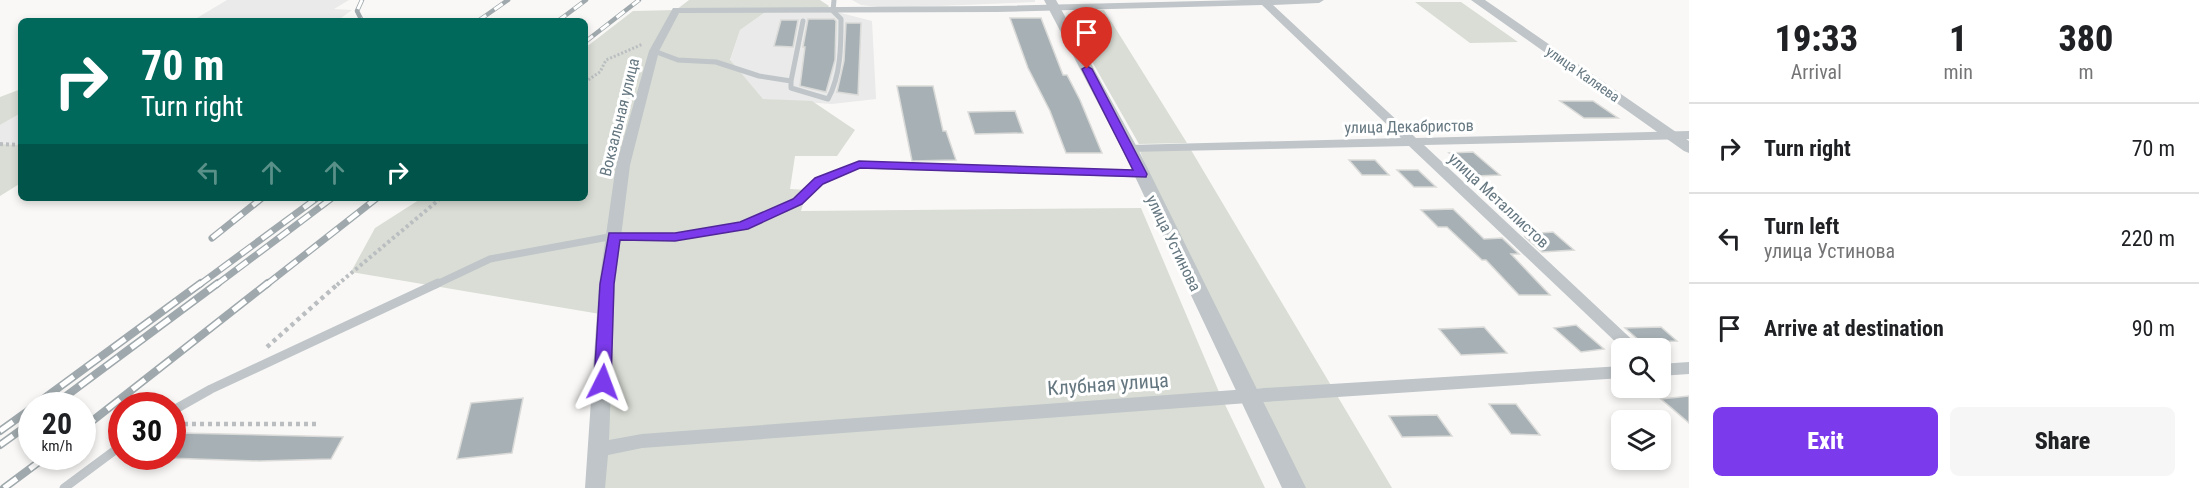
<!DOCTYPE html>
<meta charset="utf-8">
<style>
body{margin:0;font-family:"Roboto Condensed",sans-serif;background:#f6f6f6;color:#202124;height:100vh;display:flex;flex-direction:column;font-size:22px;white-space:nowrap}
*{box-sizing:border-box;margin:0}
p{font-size:20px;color:#757577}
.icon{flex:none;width:33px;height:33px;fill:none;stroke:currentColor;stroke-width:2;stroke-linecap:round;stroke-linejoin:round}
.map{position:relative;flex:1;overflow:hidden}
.panel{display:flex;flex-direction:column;background:#fff;width:510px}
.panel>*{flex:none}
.banner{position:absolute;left:18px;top:18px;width:570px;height:183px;border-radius:9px;box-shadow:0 3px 9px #0003;background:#00695c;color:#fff;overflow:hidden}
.controls{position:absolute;left:1611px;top:338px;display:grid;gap:12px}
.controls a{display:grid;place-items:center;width:60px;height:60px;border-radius:9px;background:#fff;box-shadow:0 3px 9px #0003;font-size:30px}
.speed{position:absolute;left:18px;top:392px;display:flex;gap:12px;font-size:30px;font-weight:700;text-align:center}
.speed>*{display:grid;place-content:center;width:78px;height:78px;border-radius:50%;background:#fff;box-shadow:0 3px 9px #0003;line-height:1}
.speed small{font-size:15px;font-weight:400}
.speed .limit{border:9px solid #d22;background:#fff;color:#111}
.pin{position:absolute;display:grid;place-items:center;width:51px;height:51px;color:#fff;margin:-62px -26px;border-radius:50% 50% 50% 0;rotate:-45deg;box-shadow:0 0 6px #0007}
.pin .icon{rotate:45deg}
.me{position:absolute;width:66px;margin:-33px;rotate:3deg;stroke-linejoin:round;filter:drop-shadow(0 0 4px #0008)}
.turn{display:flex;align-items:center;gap:21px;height:126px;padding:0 24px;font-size:27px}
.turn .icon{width:78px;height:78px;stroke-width:2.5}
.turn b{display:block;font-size:42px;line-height:51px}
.lanes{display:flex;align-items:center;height:57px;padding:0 24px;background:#0003;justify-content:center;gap:30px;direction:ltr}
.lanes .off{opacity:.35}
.eta{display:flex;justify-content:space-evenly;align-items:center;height:102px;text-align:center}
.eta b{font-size:36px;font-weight:800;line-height:42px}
.action{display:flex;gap:12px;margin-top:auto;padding:12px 24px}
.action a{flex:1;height:69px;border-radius:9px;background:#7c3aed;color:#fff;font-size:24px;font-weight:800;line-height:69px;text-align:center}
.action a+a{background:#f6f6f6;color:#202124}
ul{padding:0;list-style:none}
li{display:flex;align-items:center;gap:18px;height:90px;padding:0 24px;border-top:2px solid #e0e0e0}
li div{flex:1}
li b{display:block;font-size:22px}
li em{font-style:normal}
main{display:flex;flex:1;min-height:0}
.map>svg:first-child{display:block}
.built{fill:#e9eae9}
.green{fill:#d9ddd5}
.building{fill:#a7b1b5;stroke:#dadad8;stroke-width:1.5}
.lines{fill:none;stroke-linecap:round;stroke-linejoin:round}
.path-far2{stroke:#babec0;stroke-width:3;stroke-dasharray:2 2;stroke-linecap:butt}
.path-far1{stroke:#babec0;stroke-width:4;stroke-dasharray:3 3;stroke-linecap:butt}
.path{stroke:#babec0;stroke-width:4.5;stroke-dasharray:4 4;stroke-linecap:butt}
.service-far2{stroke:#bfc5c8;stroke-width:5}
.service-far1{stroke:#bfc5c8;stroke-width:7}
.service{stroke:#bfc5c8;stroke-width:9}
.minor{fill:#bfc5c8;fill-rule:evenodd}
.tertiary{fill:#bfc5c8;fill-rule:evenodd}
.rail-far2-casing{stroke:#9fa8ac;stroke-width:4.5}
.rail-far1-casing{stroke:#9fa8ac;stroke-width:7}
.rail-casing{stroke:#9fa8ac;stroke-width:8}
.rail-far2{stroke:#fff;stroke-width:3;stroke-dasharray:10;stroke-linecap:butt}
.rail-far1{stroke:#fff;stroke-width:4.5;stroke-dasharray:13;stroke-linecap:butt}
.rail{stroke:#fff;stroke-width:5;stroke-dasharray:16;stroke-linecap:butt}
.route{fill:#7c3aed;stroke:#51269a;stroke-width:1.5}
.labels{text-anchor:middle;stroke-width:6;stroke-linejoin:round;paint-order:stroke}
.far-street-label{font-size:14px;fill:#657780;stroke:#fff}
.street-label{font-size:16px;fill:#657780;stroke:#fff}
.near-street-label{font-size:20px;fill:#657780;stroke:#fff}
</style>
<main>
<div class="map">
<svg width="1689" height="488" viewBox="0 0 1689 488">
<rect width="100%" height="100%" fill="#f9f8f6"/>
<!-- built -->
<path class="built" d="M227,0H349L334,9L352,10L337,21H192Z
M852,0H1035V2L888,8L861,5Z
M767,11H833L872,21L876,99L832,104L763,99L730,61L740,30Z
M21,113V145L0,144V125Z"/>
<!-- green -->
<path class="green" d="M689,0H820L829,6L824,12L767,11L740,30L730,60L763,99L812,101L855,130L837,156H795L790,189L807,190L801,211L1141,208L1219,392L1265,488H595L606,315L351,272L375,228L422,198H585V48L633,11L676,10Z
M1415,2H1461L1518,42L1470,43Z
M1081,10H1104L1187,143L1139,144L1066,16Z
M21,89V113L0,125V97Z
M0,144L21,145V183L0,196Z
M1191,150L1392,488H1305L1260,401L1328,390L1256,388L1161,206L1140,151Z"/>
<!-- building -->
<path class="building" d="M1010,18H1041L1063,75H1067L1080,100L1102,153H1066L1050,111L1028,68Z
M808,19H834L836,21L835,60L826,92L800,86L805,47H803Z
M781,20H798L793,47L774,46Z
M846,23H861L858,95L837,92L844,61Z
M897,86H933L943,131H946L956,160L912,161Z
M1560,101H1593L1618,118H1584Z
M1015,111L1023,133L975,134L968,112Z
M1473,152L1500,175L1475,176L1449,153Z
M1349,160H1375L1389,175H1362Z
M1397,170H1418L1436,187H1414Z
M1453,209L1484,239L1502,238L1519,254H1511L1550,295H1519L1486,260H1482L1447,227H1438L1421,210Z
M1553,232L1574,250L1542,252L1525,237L1529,236L1527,234Z
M1576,325L1604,349L1581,352L1554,328Z
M1484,327L1507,353L1461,355L1439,329Z
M1661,327L1677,341L1641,342L1625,328Z
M1689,396V423L1661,399Z
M523,398L512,453L457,459L471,403Z
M1489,404H1516L1540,435L1511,434Z
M1437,415L1452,436L1402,437L1389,416Z
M180,433L343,437L331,459L259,461L166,458L172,456V446Z"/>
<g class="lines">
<!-- path-far2 -->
<path class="path-far2" d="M585,82L600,72L606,60L643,44"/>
<!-- path-far1 -->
<path class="path-far1" d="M0,144L21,145
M337,285L441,198"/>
<!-- path -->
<path class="path" d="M267,347L339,283
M176,424H316"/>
<!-- service-far2 -->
<path class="service-far2" d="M654,51L678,60L716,62L759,76L791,81V88L828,99C841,75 841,46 841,19L833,11L834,0
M791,81L803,21"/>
<!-- service-far1 -->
<path class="service-far1" d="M435,285L490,259L614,236L675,237L743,226L798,202L819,181L859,165L1141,174"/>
<!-- service -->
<path class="service" d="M172,411L211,389L438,283
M64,488L122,445"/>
<!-- minor -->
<path class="minor" d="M1243,0H1324L1319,3L1273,5L1416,138L1689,131V139L1424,145L1641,348H1622L1409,146L1125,152L1124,149L1130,145L1401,138L1262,5L997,12L679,13L659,51L630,165L615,284L609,440L642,434L1248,389L1622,366V378L1248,403L642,448L608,455L605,488H585L599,284L616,165L649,51L673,8L997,6Z
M1689,362V374L1660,376V364Z"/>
<!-- tertiary -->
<path class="tertiary" d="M1044,0H1056L1138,149L1306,488H1282L1122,149Z
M1471,0H1485L1689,141V153L1684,151Z"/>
<!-- rail-far2 casing -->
<g class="rail-far2-casing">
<path id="rail-far2" d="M362,0L357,11L362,21
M478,21L508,0
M558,21L586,0
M585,42L639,0"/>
</g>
<!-- rail-far1 casing -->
<g class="rail-far1-casing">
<path id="rail-far1" d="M212,238L262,198
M199,285L317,198
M216,285L332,198
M266,285L377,198"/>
</g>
<!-- rail casing -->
<g class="rail-casing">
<path id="rail" d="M35,405L201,283
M54,405L218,283
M82,429L268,283
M0,431L32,408
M0,445L32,422
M4,488L47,456"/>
</g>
<!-- rail-far2 -->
<use href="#rail-far2" class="rail-far2"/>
<!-- rail-far1 -->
<use href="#rail-far1" class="rail-far1"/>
<!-- rail -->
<use href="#rail" class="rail"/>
</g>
<!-- route -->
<path class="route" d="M1087,66L1092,69L1147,174L1146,177L860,168L823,184L802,204L748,229L675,241L620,240L614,284L611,382L608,386H597L594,382L600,284L609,233H675L740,222L793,199L815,178L859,161L1133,170L1082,69Z"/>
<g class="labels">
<!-- far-street labels -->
<g class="far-street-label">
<text transform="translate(1583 74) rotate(35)" y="5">улица Каляева</text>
</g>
<!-- street labels -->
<g class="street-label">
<text transform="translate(619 117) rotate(-76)" y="6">Вокзальная улица</text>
<text transform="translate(1409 126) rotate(-1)" y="6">улица Декабристов</text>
<text transform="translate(1499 200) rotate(43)" y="6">улица Металлистов</text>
<text transform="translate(1174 243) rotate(64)" y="6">улица Устинова</text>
</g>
<!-- near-street labels -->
<g class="near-street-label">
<text transform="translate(1108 384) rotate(-4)" y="7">Клубная улица</text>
</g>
</g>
</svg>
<div class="controls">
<a><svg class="icon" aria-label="search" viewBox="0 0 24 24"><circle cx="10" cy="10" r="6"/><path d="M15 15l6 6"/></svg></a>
<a><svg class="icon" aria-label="layers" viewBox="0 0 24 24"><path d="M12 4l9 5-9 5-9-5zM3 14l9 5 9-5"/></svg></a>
</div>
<div class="speed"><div>20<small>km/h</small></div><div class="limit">30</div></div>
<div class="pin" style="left:1087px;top:69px;background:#d93025"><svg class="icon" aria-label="arrive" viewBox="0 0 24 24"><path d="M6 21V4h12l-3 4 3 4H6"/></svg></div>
<svg class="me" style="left:603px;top:382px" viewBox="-20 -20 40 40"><path d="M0-17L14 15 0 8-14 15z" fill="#7c3aed" stroke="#fff" stroke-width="4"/></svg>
<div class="banner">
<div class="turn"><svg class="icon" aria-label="right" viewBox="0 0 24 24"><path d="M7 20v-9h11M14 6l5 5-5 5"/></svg><div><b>70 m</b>Turn right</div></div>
<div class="lanes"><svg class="icon off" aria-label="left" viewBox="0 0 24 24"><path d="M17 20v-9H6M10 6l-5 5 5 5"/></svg><svg class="icon off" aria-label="ahead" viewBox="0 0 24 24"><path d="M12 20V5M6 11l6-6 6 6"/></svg><svg class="icon off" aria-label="ahead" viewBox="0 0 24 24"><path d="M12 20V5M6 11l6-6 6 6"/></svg><svg class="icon" aria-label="right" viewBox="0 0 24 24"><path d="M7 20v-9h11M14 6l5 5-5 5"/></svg></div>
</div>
</div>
<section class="panel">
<div class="eta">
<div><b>19:33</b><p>Arrival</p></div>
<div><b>1</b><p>min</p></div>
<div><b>380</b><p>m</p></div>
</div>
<ul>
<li><svg class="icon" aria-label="right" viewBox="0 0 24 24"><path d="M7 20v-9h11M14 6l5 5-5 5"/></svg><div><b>Turn right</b></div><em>70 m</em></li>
<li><svg class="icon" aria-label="left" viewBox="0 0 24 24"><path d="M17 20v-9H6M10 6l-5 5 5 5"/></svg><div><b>Turn left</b><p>улица Устинова</p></div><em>220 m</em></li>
<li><svg class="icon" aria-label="arrive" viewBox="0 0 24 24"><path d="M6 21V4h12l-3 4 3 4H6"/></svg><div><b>Arrive at destination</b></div><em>90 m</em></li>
</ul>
<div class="action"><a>Exit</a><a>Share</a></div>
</section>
</main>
